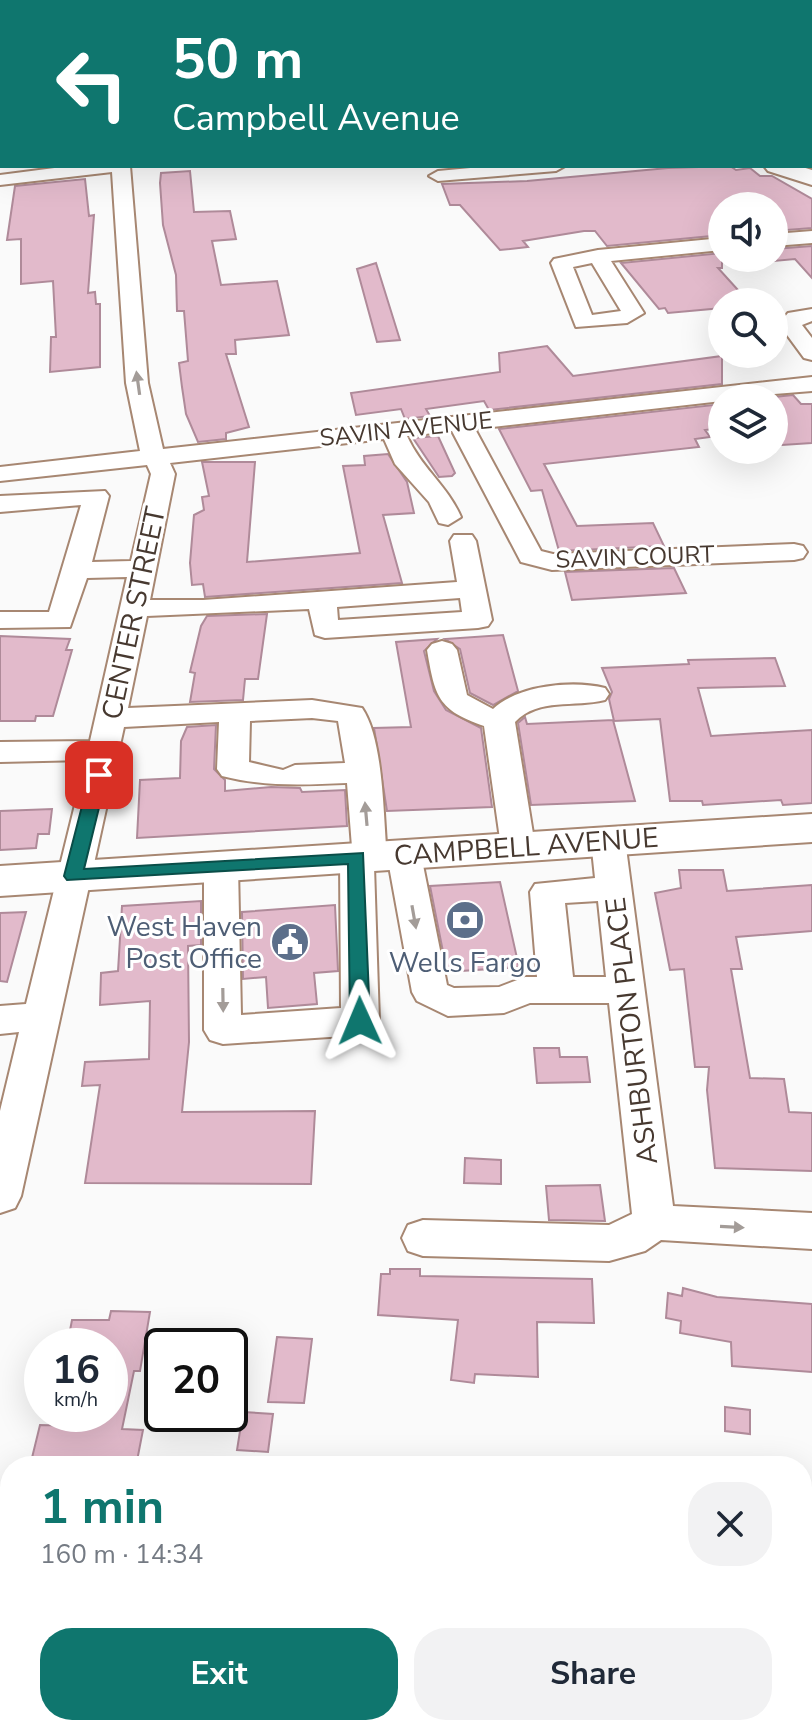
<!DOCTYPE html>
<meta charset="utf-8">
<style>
body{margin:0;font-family:"Nunito Sans",sans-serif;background:#f2f2f3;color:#1f2937;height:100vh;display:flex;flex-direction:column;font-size:30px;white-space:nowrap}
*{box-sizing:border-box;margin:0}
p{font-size:26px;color:#747a83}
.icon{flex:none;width:44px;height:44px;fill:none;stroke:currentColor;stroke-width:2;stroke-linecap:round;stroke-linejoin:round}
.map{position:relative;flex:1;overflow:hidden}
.panel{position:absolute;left:0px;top:1456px;width:812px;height:280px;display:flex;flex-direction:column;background:#fff;border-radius:32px 32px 0 0;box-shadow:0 8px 32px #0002}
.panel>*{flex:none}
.top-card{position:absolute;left:0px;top:0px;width:812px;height:168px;box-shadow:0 8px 32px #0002;background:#0f766e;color:#fff;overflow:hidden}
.buttons{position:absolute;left:708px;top:192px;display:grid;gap:16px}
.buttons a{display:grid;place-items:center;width:80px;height:80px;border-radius:50%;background:#fff;box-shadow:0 8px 32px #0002;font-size:40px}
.speed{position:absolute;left:24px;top:1328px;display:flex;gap:16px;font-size:40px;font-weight:700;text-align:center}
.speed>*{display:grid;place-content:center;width:104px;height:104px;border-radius:50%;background:#fff;box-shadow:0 8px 32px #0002;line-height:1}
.speed small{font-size:20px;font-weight:400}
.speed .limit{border:4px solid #111;border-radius:12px;background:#fff;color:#111}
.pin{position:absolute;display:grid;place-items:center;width:68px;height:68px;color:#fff;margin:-34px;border-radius:16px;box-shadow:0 4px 12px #0006}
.me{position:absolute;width:88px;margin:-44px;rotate:359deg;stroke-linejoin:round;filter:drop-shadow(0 0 6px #0008)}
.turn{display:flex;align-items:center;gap:28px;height:168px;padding:0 40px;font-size:36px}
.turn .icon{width:104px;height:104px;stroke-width:2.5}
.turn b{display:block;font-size:56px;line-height:68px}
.round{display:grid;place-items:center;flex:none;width:84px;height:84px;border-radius:32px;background:#f2f2f3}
.head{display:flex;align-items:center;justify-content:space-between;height:136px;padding:0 40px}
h1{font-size:48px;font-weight:700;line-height:60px;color:#0f766e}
.action{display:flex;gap:16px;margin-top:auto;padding:16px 40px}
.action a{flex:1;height:92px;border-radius:32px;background:#0f766e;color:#fff;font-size:32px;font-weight:700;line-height:92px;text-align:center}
.action a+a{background:#f2f2f3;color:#1f2937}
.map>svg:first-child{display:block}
.building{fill:#e2bacb;stroke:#af8a99;stroke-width:2}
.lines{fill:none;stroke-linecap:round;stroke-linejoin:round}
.minor-casing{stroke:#a78772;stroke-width:4}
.major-casing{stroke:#a78772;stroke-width:4}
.minor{fill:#fff;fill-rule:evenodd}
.major{fill:#fff;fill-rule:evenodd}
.oneway{fill:#a39c98}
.route{fill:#0f766e;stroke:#0a4d48;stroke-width:2}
.labels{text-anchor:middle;stroke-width:6;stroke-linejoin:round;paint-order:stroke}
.far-street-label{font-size:24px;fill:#473930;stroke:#fff}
.street-label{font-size:28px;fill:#473930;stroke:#fff}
.service-label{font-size:28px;fill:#4e5e75;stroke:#fff;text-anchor:end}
</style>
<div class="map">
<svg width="812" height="1736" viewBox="0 0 812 1736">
<rect width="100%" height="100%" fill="#fafafa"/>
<!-- building -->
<path class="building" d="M730,166L736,170L750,168L760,176H772L812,199V228L774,231V206H722V235L607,246L595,231H584L523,241L528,247L500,250L460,205H450L442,184L527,181L668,168Z
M190,171L194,212L230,211L236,239L212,241L221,285L277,281L289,335L235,340L236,354H226L249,427L226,433V439L198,442L186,414L182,387L179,363L188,361L184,311H177L176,275L163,225L160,183L161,173Z
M85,179L89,216L94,215L88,293L95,292L96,304H100V367L50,372L51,337H56L53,281L21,284V239L7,240L15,186Z
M812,246V278L795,259L774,261V249Z
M722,253V268H718L747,300L722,302V308L668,313L665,308L659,309L621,263Z
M376,263L400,340L377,342L357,269Z
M547,346L573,376L722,356V384L489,410L484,401L426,409L430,416L405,419L401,409L356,415L351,393L500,372L499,353Z
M793,395L801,404H812V443L782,445L774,433V397Z
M722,404V428L705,430L710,437L695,439L699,447L544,464L577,526L653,523L664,546L559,551L542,490L531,491L499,429Z
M438,436L455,473L452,476L439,477L413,438Z
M388,454L407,482L414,513L383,515L402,583L205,597L203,584L192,585L190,563L194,515L204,510L202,497L209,496L202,462H255L247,562L360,553L343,466L365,465L364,456Z
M674,568L686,593L572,600L565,572Z
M267,614L258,679H245L243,700L190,702L195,673L190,672L201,626L207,616Z
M503,635L518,691L493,705L470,693L460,649L445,639Z
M0,636L70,639L66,650H72L53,716H36L35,721H0Z
M437,639L424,651L434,691L446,710L481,728L492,807L387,811L374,728L411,727L396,642Z
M775,658L785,686L698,688L711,736L812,730V803L783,805L781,800L703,805L702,801H670L660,719L614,721L609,699L612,692L602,668L689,664L688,660Z
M525,717L527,724L613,720L635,801L531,805L518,723Z
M216,725L214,769L225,780V791L271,787L300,788L302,792L345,790L347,826L137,838L140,780L180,778L181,741L187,727Z
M52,809L49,834H38L36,848L0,850V811Z
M679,870H723L727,891L812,885V931L736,937L742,969H731L750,1078L784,1079L789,1112L812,1113V1171L715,1168L707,1090L709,1067H695L684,969L670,970L655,893L681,888Z
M500,882L519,967L447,972L430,886Z
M201,901V945L188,946L189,1042L182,1112L315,1111L311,1184L85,1183L100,1085L82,1086L85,1062L149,1059L150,1001L100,1005L101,973L118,971L122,906Z
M335,905L338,971L314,973L317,1004L268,1008L266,977L243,979L242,912Z
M26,912L7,982L0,981V913Z
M534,1048H559L560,1057H587L590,1082L537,1083Z
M465,1158L501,1160V1184L464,1183Z
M600,1185L605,1221L549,1220L546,1186Z
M390,1269H420V1276L592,1279L594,1323L537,1322L538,1377L475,1374L474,1383L451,1380L458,1320L378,1315L381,1274H390Z
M683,1288L717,1297L812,1304V1372L732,1366L731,1342L680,1333L681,1321L666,1318L668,1293L682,1296Z
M111,1311L150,1312L140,1371H134L122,1429L143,1430L136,1466H30L40,1425L77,1426L80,1414H110V1346H67L72,1320H109Z
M277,1337L312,1339L304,1403L268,1402Z
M725,1407L750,1410V1434L725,1431Z
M243,1412L273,1414L268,1452L237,1450Z"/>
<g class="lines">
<!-- minor casing -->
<g class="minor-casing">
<path id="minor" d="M0,0H22L23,2L2,4Z
M69,0H85L68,2Z
M131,0H164L165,2H132Z
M579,0H601L578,2Z
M648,0H663L664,2H649Z
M0,104H2V114H0Z
M810,134H812L810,145Z
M70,166H130L148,383L163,449L812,377V391L722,398V401L475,429L541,551L553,554L794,544L803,546L807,552L803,558L794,560L552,570L521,562L452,431L407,436C422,469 447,485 461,517L448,525L439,523L429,502L395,464L384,439L170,463L175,474L150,600H203L457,582L450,541L454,535H472L476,541L492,620L488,626L478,628L325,638L315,635L309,609L147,616L128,708L312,700L362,708C384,740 383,816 387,856L382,864L374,866L379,1021L373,1031L360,1035L223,1044L210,1040L204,1030V866L209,858L221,855L233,858L238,866L241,1015L341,1008L340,857L345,849L352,847L347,783C303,785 265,787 222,776L217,769L219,722L124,727L21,1196L15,1208L0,1213V1111L19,1032L0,1034V1006L26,1004L86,760L0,762V742L90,741L127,577L87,578L70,627L0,628V612H49L81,505L0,512V496L105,491L109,496L92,562L131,561L151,474L147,465L0,481V467L140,451L126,383L112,172L0,185V175ZM460,598L462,612L338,620L337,607ZM312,718L338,721L345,763L295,765L283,770L249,762L250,721Z
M492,166H565L556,171L438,181L429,176L438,171Z
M812,231V243L774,246V234Z
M722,238V250L611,261L644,313L627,323L576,327L551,263L554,259L598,250ZM592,263L621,311L592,315L573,267Z
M812,309V321L802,325L812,338V360L804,358L779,324L788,313Z
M442,641L452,644L457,650L467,695L493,709C518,685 573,680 605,688L609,694L605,700C574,708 539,697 515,722L535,846L530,854L518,857L506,854L501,846L484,726C438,710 435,697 427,650L432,644Z
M608,829L620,832L625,840L673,1206L812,1213V1249L661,1240L645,1251L609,1261L423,1256L408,1251L402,1238L408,1225L423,1220L609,1225L632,1214L609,1003H530L504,1013L448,1016L417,1001L412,992L387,855L392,847L404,844L416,847L421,855L447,985L454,988L499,987L525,977H537L530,892L535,884L595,878L591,840L596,832ZM598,901L606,977H573L565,903Z"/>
</g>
<!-- major casing -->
<g class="major-casing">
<path id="major" d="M150,0H169L149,2Z
M367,0H395L366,2Z
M0,69H2L0,83Z
M764,166H799L812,170V185L768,171Z
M812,814V842L0,896V866Z"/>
</g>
<!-- minor -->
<use href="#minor" class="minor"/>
<!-- major -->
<use href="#major" class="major"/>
</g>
<!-- one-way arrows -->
<defs><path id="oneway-solid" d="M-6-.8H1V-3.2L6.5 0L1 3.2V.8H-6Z" transform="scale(2)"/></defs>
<g class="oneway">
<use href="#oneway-solid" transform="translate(138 383) rotate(-98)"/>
<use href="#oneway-solid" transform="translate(366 814) rotate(-95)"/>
<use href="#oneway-solid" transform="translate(414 917) rotate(80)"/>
<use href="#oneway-solid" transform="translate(223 1000) rotate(89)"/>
<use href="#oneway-solid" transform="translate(732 1227) rotate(3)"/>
</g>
<!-- route -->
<path class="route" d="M99,769L107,775L84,869L363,853L370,1021L367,1026H353L350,1021L348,864L67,880L64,876L90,775Z"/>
<!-- icons -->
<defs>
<g id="bank-disc" transform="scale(2)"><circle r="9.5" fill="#5c6f8a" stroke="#fff"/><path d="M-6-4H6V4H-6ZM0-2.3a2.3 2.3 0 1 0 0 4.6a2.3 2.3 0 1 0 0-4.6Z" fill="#fff"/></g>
<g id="civic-disc" transform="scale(2)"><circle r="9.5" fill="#5c6f8a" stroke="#fff"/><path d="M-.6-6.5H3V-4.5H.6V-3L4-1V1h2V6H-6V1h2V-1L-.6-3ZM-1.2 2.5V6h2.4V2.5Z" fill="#fff"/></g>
</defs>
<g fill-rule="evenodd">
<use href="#bank-disc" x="465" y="920"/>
<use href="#civic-disc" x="290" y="942"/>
</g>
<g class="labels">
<!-- far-street labels -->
<g class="far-street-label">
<text transform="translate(406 429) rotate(-6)" y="8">SAVIN AVENUE</text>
<text transform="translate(635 557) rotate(-2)" y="8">SAVIN COURT</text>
</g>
<!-- street labels -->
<g class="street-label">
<text transform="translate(133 613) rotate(-78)" y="10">CENTER STREET</text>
<text transform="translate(526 846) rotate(-4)" y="10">CAMPBELL AVENUE</text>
<text transform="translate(631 1031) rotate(-97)" y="10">ASHBURTON PLACE</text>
</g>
<!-- service labels -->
<g class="service-label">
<text x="262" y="936">West Haven<tspan x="262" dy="32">Post Office</tspan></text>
<text x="465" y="972" text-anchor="middle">Wells Fargo</text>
</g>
</g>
</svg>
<div class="buttons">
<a><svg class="icon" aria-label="sound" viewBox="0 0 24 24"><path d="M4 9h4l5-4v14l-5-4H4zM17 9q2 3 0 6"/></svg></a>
<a><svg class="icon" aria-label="search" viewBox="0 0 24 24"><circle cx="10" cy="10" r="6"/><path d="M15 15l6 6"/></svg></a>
<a><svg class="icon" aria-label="layers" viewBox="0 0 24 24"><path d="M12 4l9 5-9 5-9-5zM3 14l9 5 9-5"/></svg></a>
</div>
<div class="speed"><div>16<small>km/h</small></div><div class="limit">20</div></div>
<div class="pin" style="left:99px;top:775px;background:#d93025"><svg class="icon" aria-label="arrive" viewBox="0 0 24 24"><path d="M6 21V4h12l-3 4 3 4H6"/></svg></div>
<svg class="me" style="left:360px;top:1021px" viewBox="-20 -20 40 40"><path d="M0-17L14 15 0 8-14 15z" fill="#0f766e" stroke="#fff" stroke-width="4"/></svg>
<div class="top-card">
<div class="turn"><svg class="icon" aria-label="left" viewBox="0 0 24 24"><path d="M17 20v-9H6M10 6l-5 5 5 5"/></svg><div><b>50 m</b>Campbell Avenue</div></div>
</div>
<section class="panel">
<div class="head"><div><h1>1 min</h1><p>160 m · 14:34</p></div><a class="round"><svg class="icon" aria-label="close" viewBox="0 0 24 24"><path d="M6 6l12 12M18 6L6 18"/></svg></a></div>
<div class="action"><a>Exit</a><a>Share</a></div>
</section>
</div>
